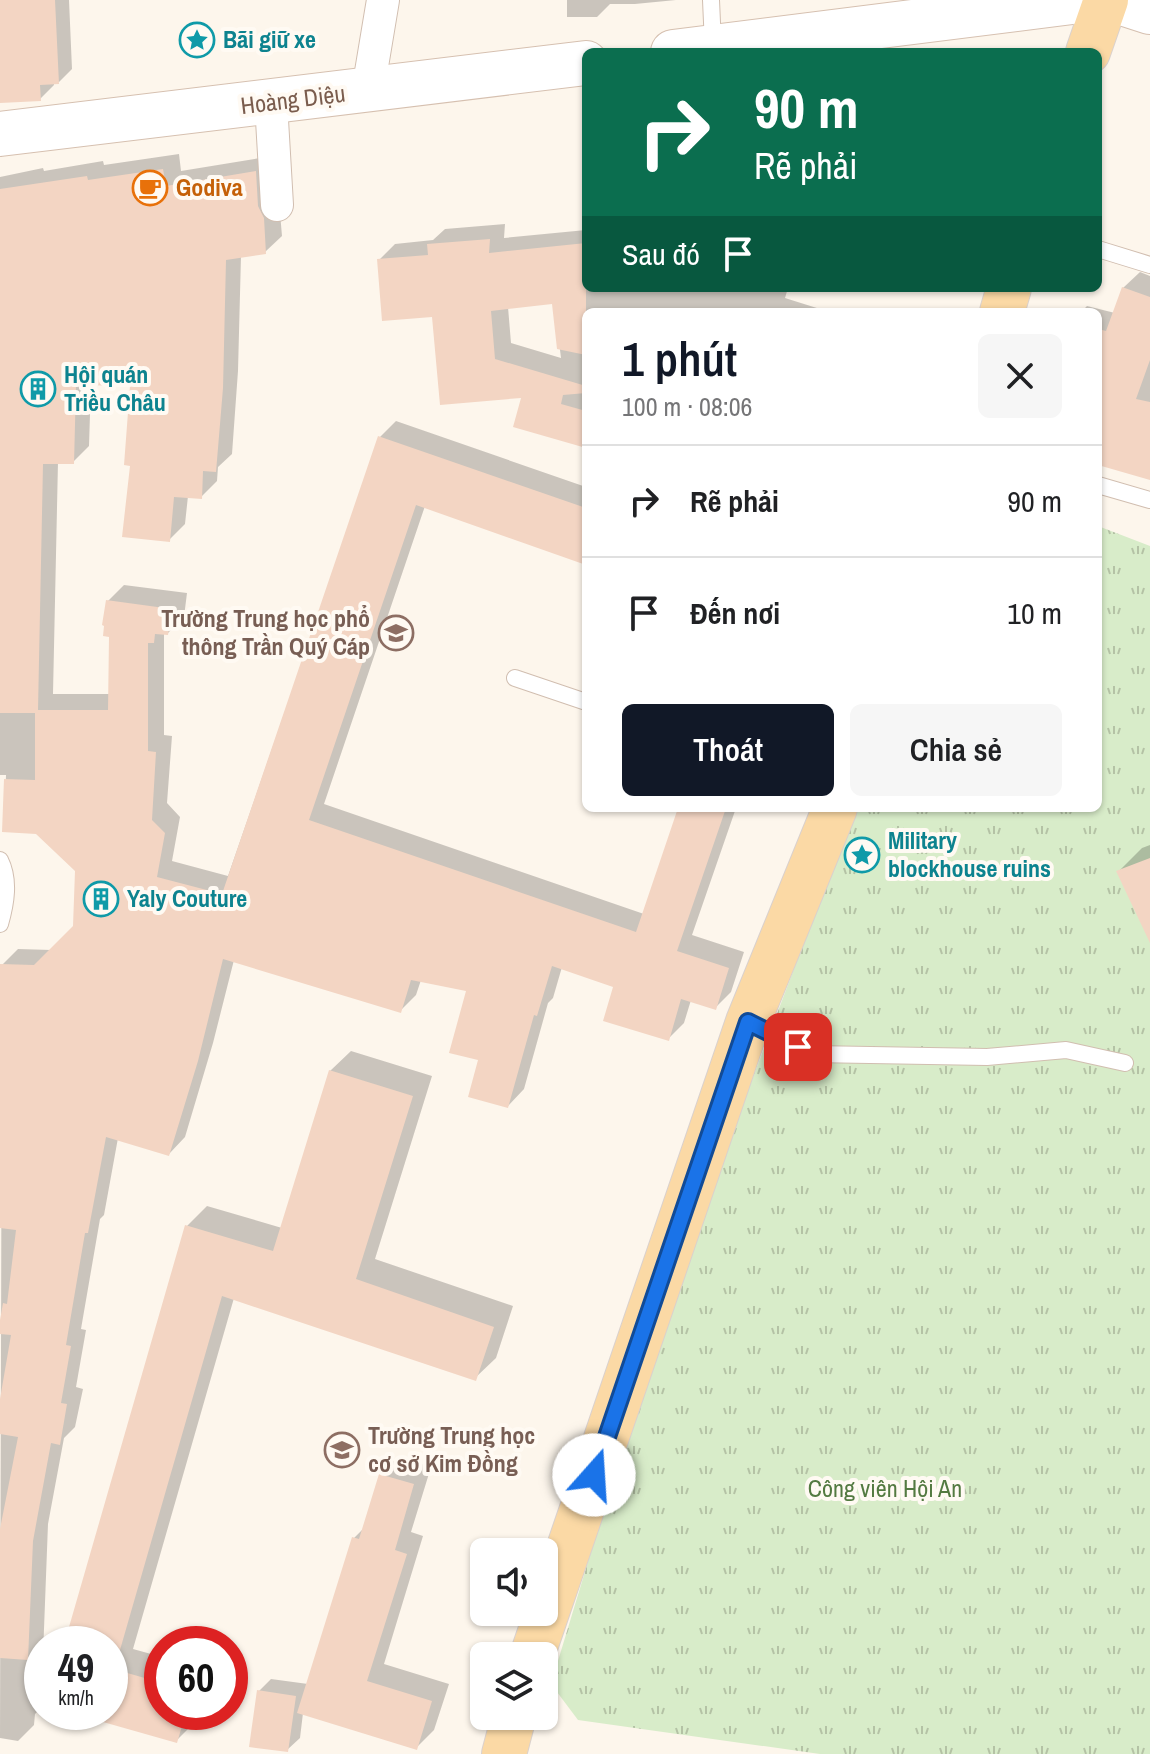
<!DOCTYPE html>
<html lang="vi">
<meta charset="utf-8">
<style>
body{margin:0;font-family:"Archivo Narrow",sans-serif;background:#f6f6f6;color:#202124;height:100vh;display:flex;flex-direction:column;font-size:30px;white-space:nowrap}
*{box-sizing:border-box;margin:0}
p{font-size:26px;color:#757577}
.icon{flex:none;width:44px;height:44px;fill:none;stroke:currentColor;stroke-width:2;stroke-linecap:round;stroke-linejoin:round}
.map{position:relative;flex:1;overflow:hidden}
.side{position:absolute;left:582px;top:308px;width:520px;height:504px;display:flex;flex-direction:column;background:#fff;border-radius:12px;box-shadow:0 2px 6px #0004}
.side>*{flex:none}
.top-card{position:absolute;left:582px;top:48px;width:520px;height:244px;border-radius:12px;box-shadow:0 2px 6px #0004;background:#0b6e4f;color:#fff;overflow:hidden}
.fabs{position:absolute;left:470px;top:1538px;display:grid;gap:16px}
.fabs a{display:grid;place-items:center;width:88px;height:88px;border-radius:12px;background:#fff;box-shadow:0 2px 6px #0004;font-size:40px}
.speed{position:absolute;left:24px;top:1626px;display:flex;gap:16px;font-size:40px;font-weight:700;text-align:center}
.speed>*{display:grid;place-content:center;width:104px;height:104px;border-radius:50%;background:#fff;box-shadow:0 2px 6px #0004;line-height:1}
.speed small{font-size:20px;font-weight:400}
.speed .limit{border:12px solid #d22;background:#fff;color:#111}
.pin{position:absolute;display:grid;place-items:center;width:68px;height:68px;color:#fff;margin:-34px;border-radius:16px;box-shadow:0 4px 12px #0006}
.me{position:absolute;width:88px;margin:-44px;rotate:19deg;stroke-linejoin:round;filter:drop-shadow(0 0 6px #0008)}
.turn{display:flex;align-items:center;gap:28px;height:168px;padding:0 40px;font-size:36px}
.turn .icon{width:104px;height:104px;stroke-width:2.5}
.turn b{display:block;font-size:56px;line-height:68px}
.then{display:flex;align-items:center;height:76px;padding:0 40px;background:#0003;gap:16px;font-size:30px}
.round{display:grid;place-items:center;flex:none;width:84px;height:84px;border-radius:12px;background:#f6f6f6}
.summary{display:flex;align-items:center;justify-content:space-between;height:136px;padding:0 40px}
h1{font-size:48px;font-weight:600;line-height:60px;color:#111827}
.cta{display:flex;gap:16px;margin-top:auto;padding:16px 40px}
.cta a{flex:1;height:92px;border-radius:12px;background:#111827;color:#fff;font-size:32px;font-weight:600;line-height:92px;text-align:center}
.cta a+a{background:#f6f6f6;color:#202124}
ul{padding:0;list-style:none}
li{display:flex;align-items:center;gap:24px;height:112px;padding:0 40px;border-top:2px solid #e0e0e0}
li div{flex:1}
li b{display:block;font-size:30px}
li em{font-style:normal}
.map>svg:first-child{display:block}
.park{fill:url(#park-tufts)}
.shadow{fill:#0003;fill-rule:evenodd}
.building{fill:#f3d5c3}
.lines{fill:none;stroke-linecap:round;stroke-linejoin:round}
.lane-casing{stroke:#d1beb0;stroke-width:18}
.street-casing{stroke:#d1beb0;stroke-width:34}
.secondary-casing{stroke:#d6c0b0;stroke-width:46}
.primary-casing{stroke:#dad1cd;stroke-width:46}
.lane{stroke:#fff;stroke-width:16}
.street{stroke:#fff;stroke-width:32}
.secondary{stroke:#fff;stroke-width:44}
.primary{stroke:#fbd9a5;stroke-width:44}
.route-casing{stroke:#114b97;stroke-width:20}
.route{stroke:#1a73e8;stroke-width:14}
.labels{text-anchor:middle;stroke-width:8;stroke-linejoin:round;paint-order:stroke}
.culture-label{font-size:24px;font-weight:bold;fill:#0d838f;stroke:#fffaf3;text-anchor:start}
.street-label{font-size:24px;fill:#7a5c4d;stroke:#fffaf3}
.food-label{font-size:24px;font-weight:bold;fill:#c56008;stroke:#fffaf3;text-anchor:start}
.education-label{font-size:24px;font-weight:bold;fill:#785e54;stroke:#fffaf3;text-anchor:end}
.park-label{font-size:24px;fill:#537a41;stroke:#fffaf3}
</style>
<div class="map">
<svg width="1150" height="1754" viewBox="0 0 1150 1754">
<defs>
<pattern id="park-tufts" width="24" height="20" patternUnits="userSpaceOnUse" patternTransform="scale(2)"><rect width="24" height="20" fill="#d8ecc9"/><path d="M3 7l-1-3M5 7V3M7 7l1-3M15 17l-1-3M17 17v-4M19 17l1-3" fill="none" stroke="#b4c2a5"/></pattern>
</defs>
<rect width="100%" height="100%" fill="#fdf6ec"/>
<!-- park -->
<path class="park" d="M1098,526L1150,546V1754H820L578,1720L551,1684L662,1317L855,808H1098Z"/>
<!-- shadow -->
<path class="shadow" d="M0,0H69L72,69L59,82H54V85L40,99L0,101Z
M567,0H676L635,4H610L597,17H567Z
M179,154L181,171L272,156L279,201L282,236L265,252L241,256L238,371L232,454L218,467L217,481L201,497L188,496L185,524L169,540L132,464V384L91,383L89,446L73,462H58L53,694H111L108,601L124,585L187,593L184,617L168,633H164V735L172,736L167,803L180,817L172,861L228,876L380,437L396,421L586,487V563L425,506L324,804L644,914L680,808H736L692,935L744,952L731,992L715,1008L691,1000L684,1023L668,1039L616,986L562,967L553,998L548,1003L524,1089L508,1106L480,1059L469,989L421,980L416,995L400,1011L234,960L213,1043L185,1137L169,1154L118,1138L104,1215L100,1219L81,1329L86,1330L76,1387L83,1389L75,1427L64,1438L48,1524L41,1708L35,1714L34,1725L18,1741L0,1738L2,965L18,949L52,950L75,927L77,870L37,832L4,830L6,775H0V177L43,168L44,171L103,161L104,165Z
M505,224L504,238L586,230V288H788L785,298L820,309L819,312H586V444L524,396L379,260L395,244L433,240L445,229ZM554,302L561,358L511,343L508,307Z
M1140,272L1150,276V478L1098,464V312H1081L1087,306L1115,313L1123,288Z
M1150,845V939L1118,872L1142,848Z
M351,1051L432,1076L375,1259L513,1306L496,1358L475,1378L234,1298L133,1649L162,1657V1712H199L197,1720L176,1741L76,1712H110V1644H66L187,1226L207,1206L282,1228L330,1071Z
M398,1457L431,1467L411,1532L423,1536L384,1664L449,1684L434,1730L417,1747L303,1713L300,1738L287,1750L259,1691L271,1679L308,1684L354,1538L365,1527L380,1475Z"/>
<!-- building -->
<path class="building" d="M0,0H55L59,84L40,85L41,101L0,103Z
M163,169L166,186L256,171L258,206L264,218L266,254L226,260L223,388L216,472L203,471L202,499L174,497L170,542L122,537L130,466L124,465L130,386L76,385L74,464H43L38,710H108L109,637L103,636L104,626L102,625L106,600L172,609L168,635L155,634L154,643H148V751L156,752L152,820L165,833L157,877L222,894L378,436L586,508V565L416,505L309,820L636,932L678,808H726L677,951L729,968L716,1010L681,999L669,1041L603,1021L613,987L552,966L537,1016L534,1015L508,1108L468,1097L478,1060L449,1053L466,991L411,980L401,1013L223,959L198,1061L169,1156L106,1137L88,1233H85L66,1345L71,1346L61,1403L67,1404L60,1445L51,1443L33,1541L28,1660L0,1658V1529L18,1437L0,1434V1399L11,1335L0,1334V1320L3,1303L7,1304L16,1230L0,1228V964L34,965L73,926L75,871L36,834L2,832L4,779L35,780V713H0V189L87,176L88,180Z
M490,239L489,253L586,243V355L557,349L552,304L491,311L495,359L586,386V393L563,395L561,404L586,411V448L513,427L521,398L440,405L432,317L382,321L377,259L428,255L427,244Z
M1122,287L1150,297V360L1136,399L1150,402V480L1098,465V329L1106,331Z
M1150,858V943L1116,871Z
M329,1070L413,1096L356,1279L494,1327L476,1381L222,1296L120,1650L110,1647V1644H101L67,1634L185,1225L273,1251Z
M379,1474L414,1484L395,1550L407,1554L367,1681L432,1701L417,1750L297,1713L352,1537L359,1539Z
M110,1668L162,1683V1712H186L177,1743L96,1720L98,1712H110Z
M257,1690L296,1696L288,1752L249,1747Z"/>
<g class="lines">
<!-- lane casing -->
<g class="lane-casing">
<path id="lane" d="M711,0L713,45
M1098,249L1150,265
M1098,485L1150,500
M515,678L586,702
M0,860C10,880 6,903 0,924
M751,1024L812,1054L987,1057L1066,1050L1125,1063"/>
</g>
<!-- street casing -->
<g class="street-casing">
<path id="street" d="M368,90L383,0
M271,103L277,205"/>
</g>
<!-- secondary casing -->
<g class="secondary-casing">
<path id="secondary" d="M1113,0L1150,12
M673,52L1088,0
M0,134L586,63"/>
</g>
<!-- primary casing -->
<g class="primary-casing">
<path id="primary" d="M1088,52L1106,0
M1002,312L1009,288
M532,1656L748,1022L835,808
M504,1754L514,1716"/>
</g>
<!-- lane -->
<use href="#lane" class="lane"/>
<!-- street -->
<use href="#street" class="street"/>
<!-- secondary -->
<use href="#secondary" class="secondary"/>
<!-- primary -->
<use href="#primary" class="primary"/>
</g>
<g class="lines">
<!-- route casing -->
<g class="route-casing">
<path id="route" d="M594,1475L748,1022L798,1047"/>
</g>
<!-- route -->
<use href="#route" class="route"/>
</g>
<!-- icons -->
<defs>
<g id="sight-ring" transform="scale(1.8)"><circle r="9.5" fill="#fffaf3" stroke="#0f9aa8" stroke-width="1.5"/><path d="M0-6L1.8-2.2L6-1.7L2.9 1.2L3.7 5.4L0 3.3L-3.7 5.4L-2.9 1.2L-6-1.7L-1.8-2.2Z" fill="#0f9aa8"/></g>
<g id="cafe-ring" transform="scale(1.8)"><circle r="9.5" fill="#fffaf3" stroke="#e8710a" stroke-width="1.5"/><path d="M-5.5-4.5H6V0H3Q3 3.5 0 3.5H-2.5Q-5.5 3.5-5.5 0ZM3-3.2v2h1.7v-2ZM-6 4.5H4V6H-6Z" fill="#e8710a"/></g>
<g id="building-ring" transform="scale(1.8)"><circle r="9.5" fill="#fffaf3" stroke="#0f9aa8" stroke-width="1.5"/><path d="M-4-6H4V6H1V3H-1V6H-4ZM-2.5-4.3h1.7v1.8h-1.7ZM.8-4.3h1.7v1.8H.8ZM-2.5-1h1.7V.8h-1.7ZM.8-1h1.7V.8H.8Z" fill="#0f9aa8"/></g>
<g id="school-ring" transform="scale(1.8)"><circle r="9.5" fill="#fffaf3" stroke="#8d6e63" stroke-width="1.5"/><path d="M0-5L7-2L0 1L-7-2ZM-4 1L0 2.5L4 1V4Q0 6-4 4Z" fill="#8d6e63"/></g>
</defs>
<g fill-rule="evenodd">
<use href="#sight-ring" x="197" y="40"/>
<use href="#cafe-ring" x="150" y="188"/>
<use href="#building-ring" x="38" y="389"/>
<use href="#school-ring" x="396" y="633"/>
<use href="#sight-ring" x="862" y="855"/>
<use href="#building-ring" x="101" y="899"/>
<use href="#school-ring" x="342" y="1450"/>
</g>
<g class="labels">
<!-- culture labels -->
<g class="culture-label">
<text x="223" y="48">Bãi giữ xe</text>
<text x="64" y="383">Hội quán<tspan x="64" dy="28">Triều Châu</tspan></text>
<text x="888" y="849">Military<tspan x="888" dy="28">blockhouse ruins</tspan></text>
<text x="127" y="907">Yaly Couture</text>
</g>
<!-- street labels -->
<g class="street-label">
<text transform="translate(293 100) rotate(-7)" y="8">Hoàng Diệu</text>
</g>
<!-- food labels -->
<g class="food-label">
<text x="176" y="196">Godiva</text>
</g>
<!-- education labels -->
<g class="education-label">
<text x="370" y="627">Trường Trung học phổ<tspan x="370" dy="28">thông Trần Quý Cáp</tspan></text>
<text x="368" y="1444" text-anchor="start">Trường Trung học<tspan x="368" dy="28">cơ sở Kim Đồng</tspan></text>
</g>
<!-- park labels -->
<g class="park-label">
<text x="885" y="1497">Công viên Hội An</text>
</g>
</g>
</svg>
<div class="fabs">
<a><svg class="icon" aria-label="sound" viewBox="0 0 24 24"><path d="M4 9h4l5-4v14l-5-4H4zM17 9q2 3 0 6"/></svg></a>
<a><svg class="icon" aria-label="layers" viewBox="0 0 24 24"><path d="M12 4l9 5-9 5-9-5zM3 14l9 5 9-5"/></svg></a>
</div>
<div class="speed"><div>49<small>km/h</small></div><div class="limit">60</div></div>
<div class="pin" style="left:798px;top:1047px;background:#d93025"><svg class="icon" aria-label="arrive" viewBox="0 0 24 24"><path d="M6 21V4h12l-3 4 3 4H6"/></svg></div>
<svg class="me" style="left:594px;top:1475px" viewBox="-20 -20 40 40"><circle r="19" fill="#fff"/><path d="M0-13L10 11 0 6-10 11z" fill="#1a73e8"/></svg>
<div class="top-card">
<div class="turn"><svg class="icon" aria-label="right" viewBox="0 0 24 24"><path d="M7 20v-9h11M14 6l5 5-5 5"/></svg><div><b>90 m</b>Rẽ phải</div></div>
<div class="then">Sau đó<svg class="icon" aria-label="arrive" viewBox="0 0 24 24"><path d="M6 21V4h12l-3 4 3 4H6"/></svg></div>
</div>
<section class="side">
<div class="summary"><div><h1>1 phút</h1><p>100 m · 08:06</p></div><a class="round"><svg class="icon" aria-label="close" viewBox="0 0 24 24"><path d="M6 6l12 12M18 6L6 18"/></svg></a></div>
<ul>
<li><svg class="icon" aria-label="right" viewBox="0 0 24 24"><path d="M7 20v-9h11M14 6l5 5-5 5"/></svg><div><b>Rẽ phải</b></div><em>90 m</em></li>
<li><svg class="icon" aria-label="arrive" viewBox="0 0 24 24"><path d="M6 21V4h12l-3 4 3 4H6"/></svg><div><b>Đến nơi</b></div><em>10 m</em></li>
</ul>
<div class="cta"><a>Thoát</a><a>Chia sẻ</a></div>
</section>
</div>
